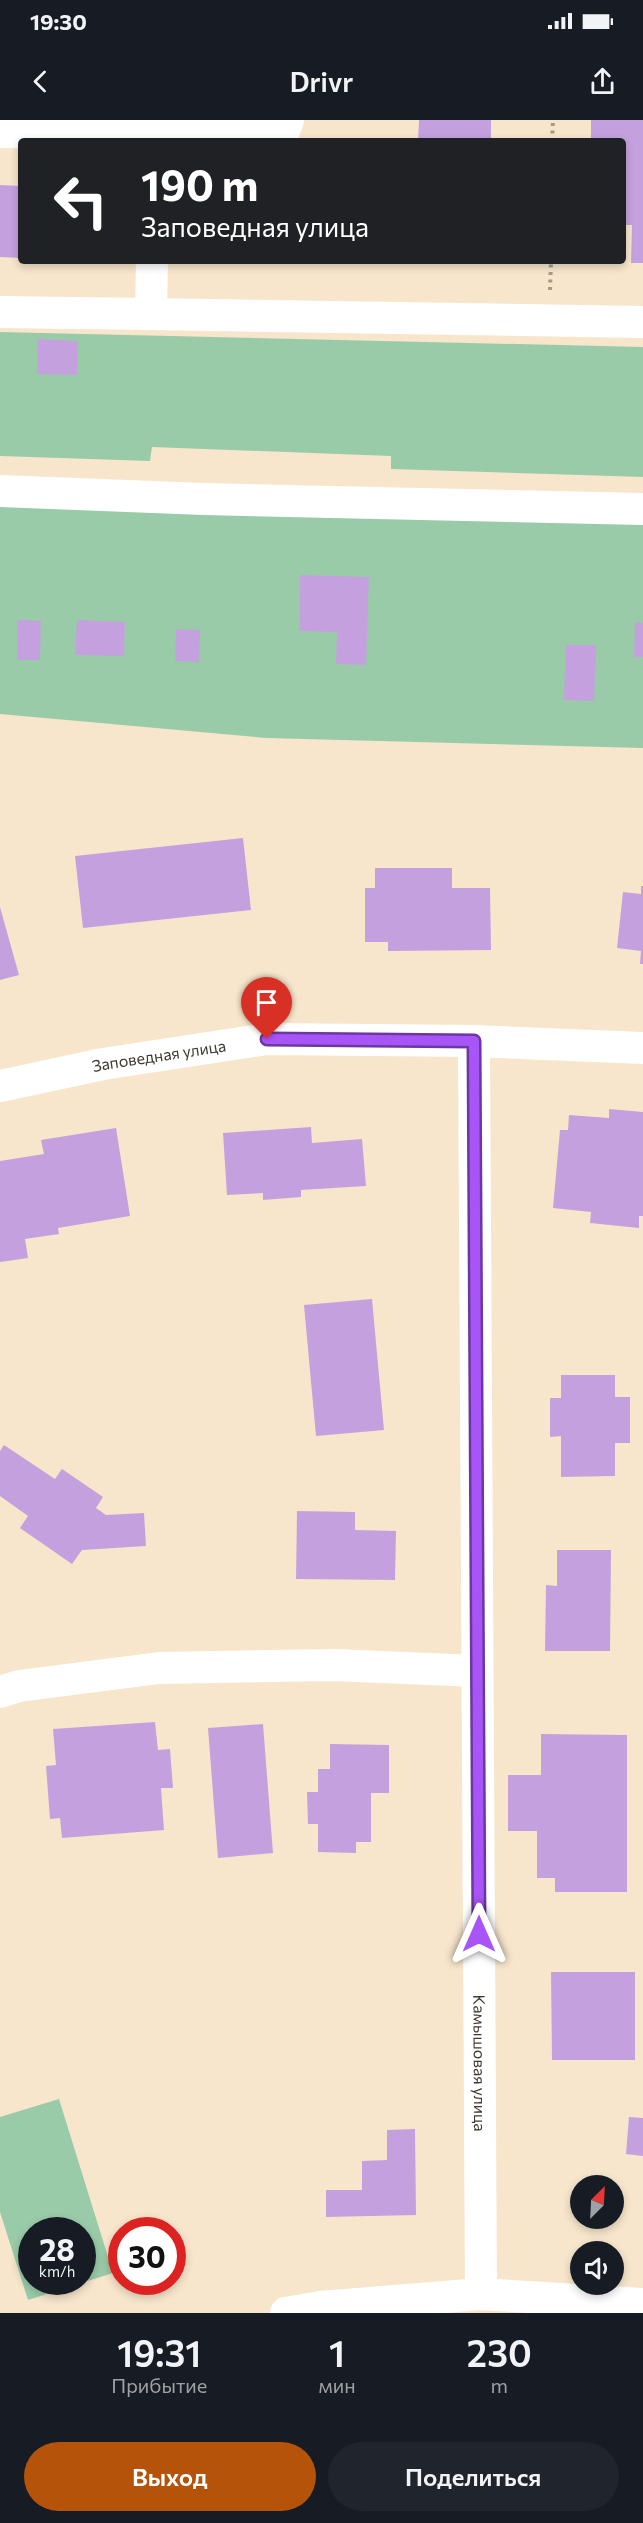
<!DOCTYPE html>
<html lang="ru">
<meta charset="utf-8">
<style>
body{margin:0;font-family:Commissioner,sans-serif;background:#20242c;color:#f1f3f6;height:100vh;display:flex;flex-direction:column;font-size:22px;white-space:nowrap}
*{box-sizing:border-box;margin:0}
p{font-size:20px;color:#9ea1a6}
.icon{flex:none;width:33px;height:33px;fill:none;stroke:currentColor;stroke-width:2;stroke-linecap:round;stroke-linejoin:round}
.map{position:relative;height:2193px;overflow:hidden}
.sheet{display:flex;flex-direction:column;background:#171b24;flex:1}
.sheet>*{flex:none}
.hud{position:absolute;left:18px;top:18px;width:608px;height:126px;border-radius:6px;box-shadow:0 3px 9px #0003;background:#202124;color:#fff;overflow:hidden}
.needle{width:39px;rotate:24deg}
.controls{position:absolute;left:570px;top:2055px;display:grid;gap:12px}
.controls a{display:grid;place-items:center;width:54px;height:54px;border-radius:50%;background:#171b24;box-shadow:0 3px 9px #0003;font-size:30px}
.speed{position:absolute;left:18px;top:2097px;display:flex;gap:12px;font-size:30px;font-weight:700;text-align:center}
.speed>*{display:grid;place-content:center;width:78px;height:78px;border-radius:50%;background:#171b24;box-shadow:0 3px 9px #0003;line-height:1}
.speed small{font-size:15px;font-weight:400}
.speed .limit{border:9px solid #d22;background:#fff;color:#111}
.pin{position:absolute;display:grid;place-items:center;width:51px;height:51px;color:#fff;margin:-62px -26px;border-radius:50% 50% 50% 0;rotate:-45deg;box-shadow:0 0 6px #0007}
.pin .icon{rotate:45deg}
.me{position:absolute;width:66px;margin:-33px;rotate:0deg;stroke-linejoin:round;filter:drop-shadow(0 0 4px #0008)}
.turn{display:flex;align-items:center;gap:21px;height:126px;padding:0 24px;font-size:27px}
.turn .icon{width:78px;height:78px;stroke-width:2.5}
.turn b{display:block;font-size:42px;line-height:51px}
.eta{display:flex;justify-content:space-evenly;align-items:center;height:102px;text-align:center}
.eta b{font-size:36px;font-weight:600;line-height:42px}
.button{display:flex;gap:12px;margin-top:auto;padding:12px 24px}
.button a{flex:1;height:69px;border-radius:36px;background:#b45309;color:#fff;font-size:24px;font-weight:600;line-height:69px;text-align:center}
.button a+a{background:#20242c;color:#f1f3f6}
.status{display:flex;justify-content:space-between;align-items:center;height:42px;padding:0 30px;background:#171b24;direction:ltr}
.status svg{height:16px;fill:currentColor}
header{display:flex;justify-content:space-between;align-items:center;height:78px;padding:0 24px;background:#171b24;font-size:27px;font-weight:600}
.map>svg:first-child{display:block}
.green{fill:#9acba8;fill-rule:evenodd}
.building{fill:#c4a1de}
.lines{fill:none;stroke-linecap:round;stroke-linejoin:round}
.path{stroke:#a79a87;stroke-width:4;stroke-dasharray:3 4.5;stroke-linecap:butt}
.minor{stroke:#fff;stroke-width:32}
.route-casing{stroke:#6d37a1;stroke-width:15}
.route{stroke:#a855f7;stroke-width:10}
.labels{text-anchor:middle;stroke-width:5;stroke-linejoin:round;paint-order:stroke}
.street-label{font-size:16px;fill:#3f382e;stroke:#f7e6cc}
</style>
<div class="status"><b>19:30</b><svg viewBox="0 0 49 12"><path d="M0 12V9h3v3zM5 12V6h3v6zM10 12V3h3v9zM15 12V0h3v12zM26 1h20v11H26zM47 4h2v5h-2z"/></svg></div>
<header><svg class="icon" aria-label="back" viewBox="0 0 24 24"><path d="M15 5l-7 7 7 7"/></svg>Drivr<svg class="icon" aria-label="share" viewBox="0 0 24 24"><path d="M12 15V3M7 8l5-5 5 5M5 13v7h14v-7"/></svg></header>
<div class="map">
<svg width="643" height="2193" viewBox="0 0 643 2193">
<rect width="100%" height="100%" fill="#f7e6cc"/>
<!-- green -->
<path class="green" d="M0,212L643,227V357L391,349V336L152,327L150,341L0,336Z
M0,380L643,404V628L266,618L0,594Z
M59,1979L113,2153L28,2180L0,2092V1997ZM82,2110V2162H32V2110Z"/>
<!-- building -->
<path class="building" d="M419,0H491V21H418Z
M591,0H643V143H631L632,105H622V21H591Z
M0,65L21,66V138L0,137Z
M38,219L78,221L77,255L37,254Z
M300,455L369,457L366,545L336,544L337,512L299,511Z
M18,500L41,501L40,540H17Z
M77,500L125,502L124,536L75,535Z
M635,502L643,503V537H634Z
M176,509L200,510L199,542L175,541Z
M566,525H596L594,581L564,580Z
M243,718L251,790L83,808L75,736Z
M375,748H452V768H490L491,830L388,831V822H365V768H375Z
M641,766H643V844H640L641,831L617,828L623,772L641,774Z
M0,787L19,855L0,860Z
M609,989L643,992V1096H639V1108L590,1103L591,1092L553,1088L560,1010H568L569,995L609,998Z
M311,1007L312,1023L362,1019L366,1066L301,1070V1077L263,1080V1073L227,1075L223,1013Z
M116,1008L130,1096L58,1108L59,1114L25,1119L28,1138L0,1142V1041L44,1034L41,1020Z
M372,1179L384,1310L316,1316L304,1185Z
M561,1255H615V1277H630V1323H615V1356L561,1357V1316L550,1317V1278H561Z
M4,1325L55,1359L62,1349L103,1377L96,1388L106,1395L144,1393L146,1426L82,1430L72,1444L20,1408L28,1396L0,1376V1331Z
M297,1391L355,1392V1410L396,1411L395,1460L296,1459Z
M557,1430H611L610,1531H545L546,1465L557,1466Z
M155,1602L158,1630L170,1629L173,1668H161L164,1710L62,1718L60,1698L50,1699L46,1646L56,1645L53,1609Z
M263,1604L273,1733L218,1738L208,1608Z
M541,1614L627,1615V1772H555V1758H537V1711H508V1655H541Z
M330,1624L389,1625V1673H371V1722H356V1733L318,1732V1704H308L307,1672H318V1649H330Z
M551,1852H635V1940H552Z
M629,1997L643,1998V2036L626,2034Z
M415,2009L416,2095L326,2097V2070H362V2041L387,2040V2010Z"/>
<g class="lines">
<!-- path -->
<path class="path" d="M552,21L553,0
M550,170L551,141"/>
<!-- minor -->
<g class="minor">
<path d="M0,12L273,15L284,11L288,0"/>
<path d="M152,141L151,194L643,202"/>
<path d="M0,192L151,194"/>
<path d="M0,371L204,379L643,389"/>
<path id="s1" d="M474,921L481,2174"/>
<path id="s2" d="M0,966L103,944L267,919L474,921L643,928"/>
<path d="M0,1572L19,1566L159,1548L334,1545L477,1551"/>
<path d="M286,2193L320,2187L481,2174L643,2184"/>
</g>
</g>
<g class="lines">
<!-- route casing -->
<g class="route-casing">
<path id="route" d="M267,919L474,921L479,1814"/>
</g>
<!-- route -->
<use href="#route" class="route"/>
</g>
<g class="labels">
<!-- street labels -->
<g class="street-label">
<text dy="6" stroke="none"><textPath href="#s2" startOffset="162">Заповедная улица</textPath></text>
<text dy="6" stroke="none"><textPath href="#s1" startOffset="1022">Камышовая улица</textPath></text>
</g>
</g>
</svg>
<div class="controls">
<a><svg class="needle" viewBox="-14 -14 28 28"><path d="M0-13l5 13h-10z" fill="#e53935"/><path d="M0 13l5-13h-10z" fill="#9ea1a6"/></svg></a>
<a><svg class="icon" aria-label="sound" viewBox="0 0 24 24"><path d="M4 9h4l5-4v14l-5-4H4zM17 9q2 3 0 6"/></svg></a>
</div>
<div class="speed"><div>28<small>km/h</small></div><div class="limit">30</div></div>
<div class="pin" style="left:267px;top:919px;background:#d93025"><svg class="icon" aria-label="arrive" viewBox="0 0 24 24"><path d="M6 21V4h12l-3 4 3 4H6"/></svg></div>
<svg class="me" style="left:479px;top:1814px" viewBox="-20 -20 40 40"><path d="M0-17L14 15 0 8-14 15z" fill="#a855f7" stroke="#fff" stroke-width="4"/></svg>
<div class="hud">
<div class="turn"><svg class="icon" aria-label="left" viewBox="0 0 24 24"><path d="M17 20v-9H6M10 6l-5 5 5 5"/></svg><div><b>190 m</b>Заповедная улица</div></div>
</div>
</div>
<section class="sheet">
<div class="eta">
<div><b>19:31</b><p>Прибытие</p></div>
<div><b>1</b><p>мин</p></div>
<div><b>230</b><p>m</p></div>
</div>
<div class="button"><a>Выход</a><a>Поделиться</a></div>
</section>
